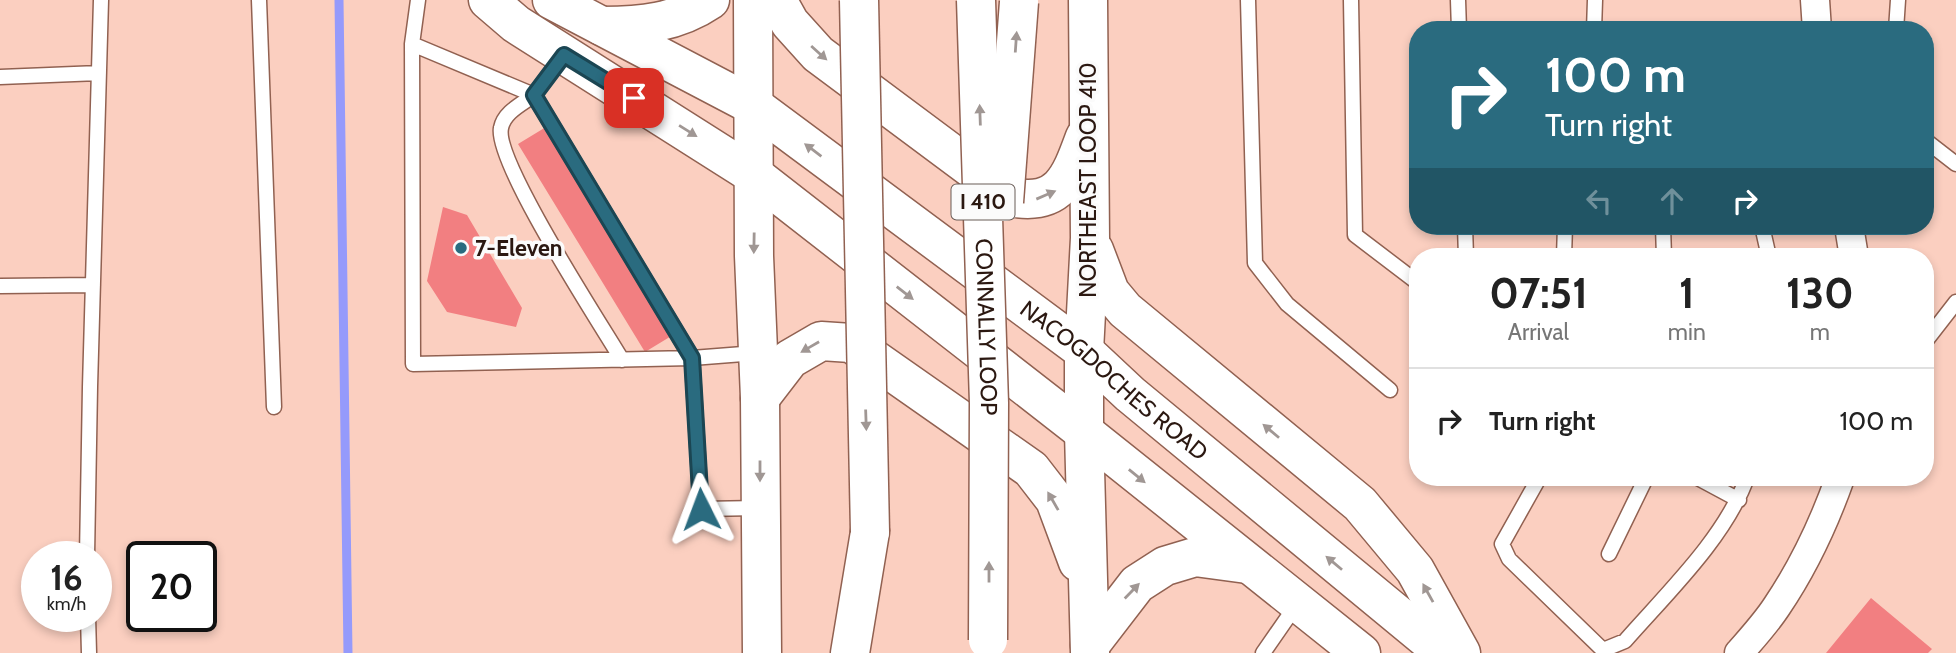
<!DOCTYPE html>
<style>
body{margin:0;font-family:Cabin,sans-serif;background:#f6f6f6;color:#222;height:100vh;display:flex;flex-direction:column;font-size:26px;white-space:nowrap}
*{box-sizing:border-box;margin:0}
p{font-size:23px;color:#767676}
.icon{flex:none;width:38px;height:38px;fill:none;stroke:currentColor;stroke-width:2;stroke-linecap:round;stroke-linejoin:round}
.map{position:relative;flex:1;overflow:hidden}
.drawer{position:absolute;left:1409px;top:248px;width:525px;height:238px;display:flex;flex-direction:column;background:#fff;border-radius:28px;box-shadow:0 4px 10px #0003}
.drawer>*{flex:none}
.guide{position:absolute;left:1409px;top:21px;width:525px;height:214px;border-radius:28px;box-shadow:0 4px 10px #0003;background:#2a6b7f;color:#fff;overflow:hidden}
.speed{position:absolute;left:21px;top:541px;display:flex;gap:14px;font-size:35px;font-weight:700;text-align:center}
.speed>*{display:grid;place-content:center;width:91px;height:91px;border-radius:50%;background:#fff;box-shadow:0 4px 10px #0003;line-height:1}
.speed small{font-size:18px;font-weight:400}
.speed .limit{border:4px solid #111;border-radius:10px;background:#fff;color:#111}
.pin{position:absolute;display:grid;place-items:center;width:60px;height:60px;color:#fff;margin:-30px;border-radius:14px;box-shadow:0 4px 10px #0006}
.me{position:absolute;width:77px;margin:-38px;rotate:357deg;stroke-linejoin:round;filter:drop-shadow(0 0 5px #0008)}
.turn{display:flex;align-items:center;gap:24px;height:147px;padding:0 21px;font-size:32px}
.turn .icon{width:91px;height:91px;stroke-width:2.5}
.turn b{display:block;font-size:49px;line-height:60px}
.lanes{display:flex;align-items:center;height:66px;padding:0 21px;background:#0003;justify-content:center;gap:35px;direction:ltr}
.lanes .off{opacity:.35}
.eta{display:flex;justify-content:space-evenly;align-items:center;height:119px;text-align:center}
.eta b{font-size:42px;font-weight:700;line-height:49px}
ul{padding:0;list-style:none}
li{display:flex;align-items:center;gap:21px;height:105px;padding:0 21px;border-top:2px solid #e0e0e0}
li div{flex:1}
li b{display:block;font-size:26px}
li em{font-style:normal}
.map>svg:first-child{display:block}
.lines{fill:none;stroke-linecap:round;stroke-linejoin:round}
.stream{stroke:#959afb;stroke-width:9}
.building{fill:#f27f81}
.lane-casing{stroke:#916151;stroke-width:17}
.street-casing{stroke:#916151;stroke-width:31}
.secondary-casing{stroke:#916151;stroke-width:41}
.highway-casing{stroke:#916151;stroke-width:41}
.lane{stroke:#fff;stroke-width:14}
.street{stroke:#fff;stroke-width:28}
.secondary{stroke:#fff;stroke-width:38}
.highway{stroke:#fff;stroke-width:38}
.highway-bridge-casing{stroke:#916151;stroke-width:41;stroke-linecap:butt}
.highway-bridge{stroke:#fff;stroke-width:38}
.oneway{fill:#a09794}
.route-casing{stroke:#1b4653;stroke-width:18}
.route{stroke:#2a6b7f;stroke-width:12}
.poi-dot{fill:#2a6b7f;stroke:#fbfbfb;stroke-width:2.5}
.labels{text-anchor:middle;stroke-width:7;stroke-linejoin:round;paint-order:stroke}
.shield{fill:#fbfbfb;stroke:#695c57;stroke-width:2}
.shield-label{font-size:21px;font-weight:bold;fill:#2b1811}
.street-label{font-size:23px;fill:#2b1811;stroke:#fbfbfb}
.poi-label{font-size:23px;font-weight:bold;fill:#2b1811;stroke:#fbfbfb;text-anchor:start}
</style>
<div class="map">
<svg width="1956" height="653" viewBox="0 0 1956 653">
<rect width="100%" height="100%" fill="#fbcfc0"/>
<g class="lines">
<!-- stream -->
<path class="stream" d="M339,0L348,653"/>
</g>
<!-- building -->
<path class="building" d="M546,127L673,335L645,352L518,144Z
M443,207L467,215L522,308L516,327L447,312L427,281Z
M1871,598L1932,649L1928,653H1826Z"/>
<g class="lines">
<!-- lane casing -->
<g class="lane-casing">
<path id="lane" d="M259,0L274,407
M418,0L412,44L534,95
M1248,0L1255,263L1287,304L1390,390
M1351,0L1355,235L1418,283
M1458,0L1459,30
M1594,30L1595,0
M1896,30L1898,0
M412,44L413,364L692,358L534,95L563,56
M0,77L99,73
M534,95C522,104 504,112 501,128C494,161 600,323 622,360
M1925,140L1956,164
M1465,226L1466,257
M1663,226L1664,257
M1762,226L1769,257
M1564,257L1565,226
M0,286L93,285
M1925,342L1956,302
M756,353L692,358L701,509L759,508
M1539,478L1502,544L1509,559L1603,650L1625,641C1668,592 1724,539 1747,478
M1698,478L1739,500
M1609,554L1646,478
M87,556L90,387L101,0
M88,616L89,653
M1263,653L1297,604"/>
</g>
<!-- street casing -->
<g class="street-casing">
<path id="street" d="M1815,0L1817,30
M1849,226L1854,257
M1739,653C1752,638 1766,623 1777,606C1804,566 1824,523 1840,478"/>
</g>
<!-- secondary casing -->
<g class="secondary-casing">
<g id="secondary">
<path d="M488,0L516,24L754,175L1084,432L1361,653"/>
<path id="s1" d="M552,0L754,106L1084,351L1130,394L1444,653"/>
<path d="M753,0L754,256L760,398L762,653"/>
<path d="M777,0L790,23L818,54L1010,197C1060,207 1070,178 1085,137"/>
<path d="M1088,0L1090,238L1084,351V432L1090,653"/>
<path d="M602,26C641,26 676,23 710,0"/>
<path d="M1094,250L1110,292L1125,310L1360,504L1415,570L1461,653"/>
<path d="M760,398L790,359L821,341L851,343L1031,469L1055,500L1078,562"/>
<path d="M1090,645L1137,584L1165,566L1195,557L1247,564"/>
</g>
</g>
<!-- highway casing -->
<g class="highway-casing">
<path id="highway" d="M850,653L870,532"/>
</g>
<!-- lane -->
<use href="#lane" class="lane"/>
<!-- street -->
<use href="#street" class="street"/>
<!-- secondary -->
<use href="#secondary" class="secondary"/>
<!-- highway -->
<use href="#highway" class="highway"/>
<!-- highway-bridge casing -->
<g class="highway-bridge-casing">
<g id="highway-bridge">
<path d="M859,0L870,532"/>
<path id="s2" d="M976,0L989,403L988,640"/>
<path d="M1004,202L1019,2"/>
</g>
</g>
<!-- highway-bridge -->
<use href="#highway-bridge" class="highway-bridge"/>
</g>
<!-- one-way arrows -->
<defs><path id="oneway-solid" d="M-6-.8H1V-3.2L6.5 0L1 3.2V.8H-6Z" transform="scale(1.75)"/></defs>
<g class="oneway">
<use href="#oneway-solid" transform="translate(1016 42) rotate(-86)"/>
<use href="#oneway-solid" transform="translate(819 53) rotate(42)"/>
<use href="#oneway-solid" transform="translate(980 115) rotate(-92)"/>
<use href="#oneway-solid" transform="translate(688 131) rotate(32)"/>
<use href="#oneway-solid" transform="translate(813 150) rotate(-143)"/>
<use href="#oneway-solid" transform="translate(1046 195) rotate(-23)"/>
<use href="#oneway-solid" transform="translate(754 243) rotate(91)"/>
<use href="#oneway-solid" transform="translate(905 293) rotate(38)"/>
<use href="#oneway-solid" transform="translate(810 347) rotate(150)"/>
<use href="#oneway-solid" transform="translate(866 420) rotate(88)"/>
<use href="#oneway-solid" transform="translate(1271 431) rotate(-140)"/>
<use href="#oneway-solid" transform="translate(760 471) rotate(90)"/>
<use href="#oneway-solid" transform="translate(1137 476) rotate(39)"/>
<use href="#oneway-solid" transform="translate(1053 501) rotate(-120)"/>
<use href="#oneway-solid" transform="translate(1334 563) rotate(-140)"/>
<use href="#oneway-solid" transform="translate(989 572) rotate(-90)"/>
<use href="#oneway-solid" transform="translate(1132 591) rotate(-46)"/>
<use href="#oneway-solid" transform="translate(1428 593) rotate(-119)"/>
</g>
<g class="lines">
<!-- route casing -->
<g class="route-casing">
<path id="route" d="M634,98L564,55L534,95L692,358L701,509"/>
</g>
<!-- route -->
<use href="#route" class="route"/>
</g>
<!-- markers -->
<circle class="poi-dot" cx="461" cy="248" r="7"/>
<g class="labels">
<!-- shield labels -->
<rect class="shield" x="951.5" y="184.5" width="63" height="35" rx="5"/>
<g class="shield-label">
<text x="983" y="209">I 410</text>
</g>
<!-- street labels -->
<g class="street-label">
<text transform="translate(1088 180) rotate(-90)" y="8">NORTHEAST LOOP 410</text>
<text dy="8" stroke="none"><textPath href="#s2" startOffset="327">CONNALLY LOOP</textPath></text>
<text dy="8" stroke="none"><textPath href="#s1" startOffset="681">NACOGDOCHES ROAD</textPath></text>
</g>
<!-- poi labels -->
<g class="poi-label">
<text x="475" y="256">7-Eleven</text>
</g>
</g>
</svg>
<div class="speed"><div>16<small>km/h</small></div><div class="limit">20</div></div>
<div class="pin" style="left:634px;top:98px;background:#d93025"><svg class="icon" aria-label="arrive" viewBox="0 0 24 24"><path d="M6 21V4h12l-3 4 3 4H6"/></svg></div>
<svg class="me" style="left:701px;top:509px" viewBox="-20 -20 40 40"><path d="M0-17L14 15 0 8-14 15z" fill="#2a6b7f" stroke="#fff" stroke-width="4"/></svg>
<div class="guide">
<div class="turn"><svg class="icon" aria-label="right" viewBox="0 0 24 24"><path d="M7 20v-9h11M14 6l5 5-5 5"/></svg><div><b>100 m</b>Turn right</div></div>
<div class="lanes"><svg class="icon off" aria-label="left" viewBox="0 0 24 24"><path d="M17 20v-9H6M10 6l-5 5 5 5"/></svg><svg class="icon off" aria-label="ahead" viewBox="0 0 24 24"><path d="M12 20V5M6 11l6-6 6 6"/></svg><svg class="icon" aria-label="right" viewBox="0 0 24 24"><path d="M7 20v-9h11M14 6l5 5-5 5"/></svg></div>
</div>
<section class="drawer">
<div class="eta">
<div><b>07:51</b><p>Arrival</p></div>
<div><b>1</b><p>min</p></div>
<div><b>130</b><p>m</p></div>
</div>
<ul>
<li><svg class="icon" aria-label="right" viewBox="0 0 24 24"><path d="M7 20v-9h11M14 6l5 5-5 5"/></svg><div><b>Turn right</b></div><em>100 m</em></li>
</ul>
</section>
</div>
